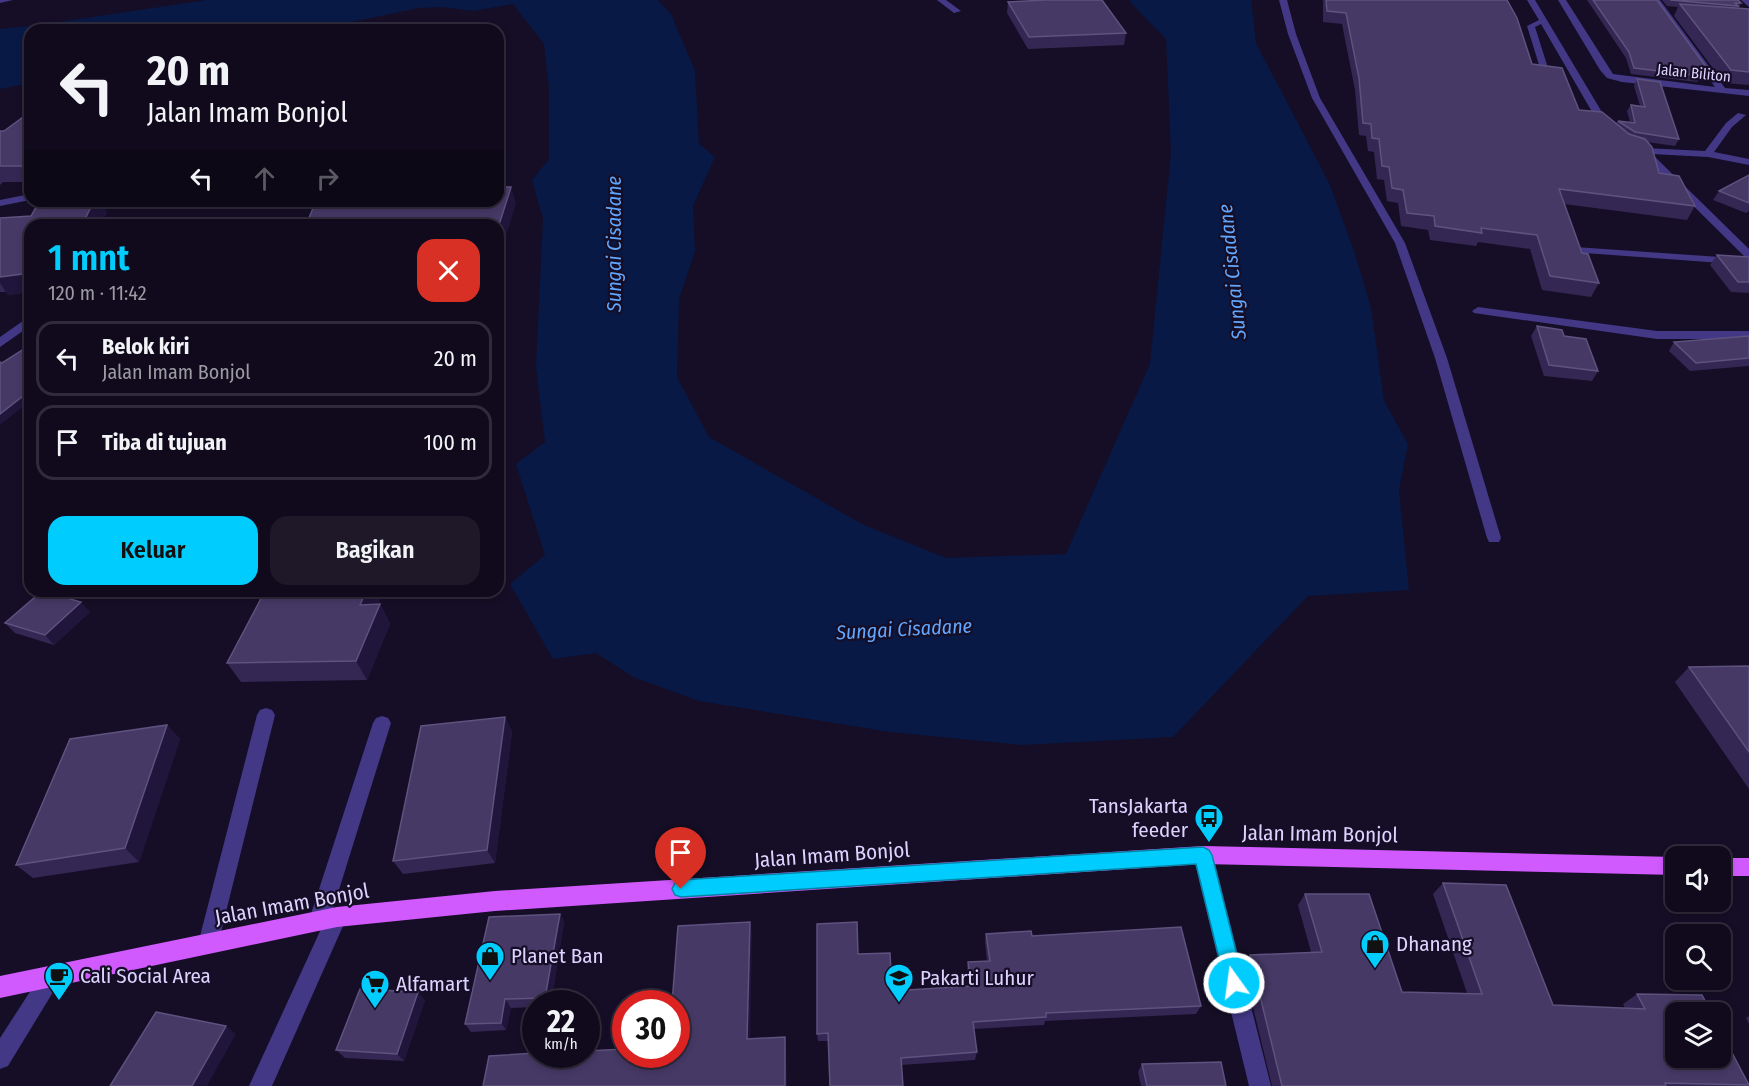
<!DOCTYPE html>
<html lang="id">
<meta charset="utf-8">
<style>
body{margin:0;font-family:"Fira Sans Condensed",sans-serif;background:#1e1829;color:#f1f3f6;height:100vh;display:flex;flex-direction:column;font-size:22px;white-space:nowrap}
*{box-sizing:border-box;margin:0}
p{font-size:20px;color:#9c9aa3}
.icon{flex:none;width:33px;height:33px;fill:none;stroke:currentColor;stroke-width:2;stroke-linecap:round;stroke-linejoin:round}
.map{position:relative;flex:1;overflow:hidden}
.drawer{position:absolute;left:24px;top:219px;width:480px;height:378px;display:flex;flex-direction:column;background:#100a1c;border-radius:18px;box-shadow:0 3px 9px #0003,0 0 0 2px #302b3b}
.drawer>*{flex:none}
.hud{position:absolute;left:24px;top:24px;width:480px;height:183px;border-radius:18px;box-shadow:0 3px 9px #0003,0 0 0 2px #302b3b;background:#100a1c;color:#f1f3f6;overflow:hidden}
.controls{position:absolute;left:1665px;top:846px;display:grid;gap:12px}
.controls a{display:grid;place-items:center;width:66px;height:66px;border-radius:12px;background:#100a1c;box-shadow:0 3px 9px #0003,0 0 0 2px #302b3b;font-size:30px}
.speed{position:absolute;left:522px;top:990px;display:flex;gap:12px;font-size:30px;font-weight:700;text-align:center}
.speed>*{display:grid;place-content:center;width:78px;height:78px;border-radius:50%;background:#100a1c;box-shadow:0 3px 9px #0003,0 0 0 2px #302b3b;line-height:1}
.speed small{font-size:15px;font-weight:400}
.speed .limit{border:9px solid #d22;background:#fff;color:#111}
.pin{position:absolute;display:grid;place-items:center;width:51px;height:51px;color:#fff;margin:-62px -26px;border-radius:50% 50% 50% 0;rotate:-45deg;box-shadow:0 0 6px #0007}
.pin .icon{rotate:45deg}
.me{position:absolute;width:66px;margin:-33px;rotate:346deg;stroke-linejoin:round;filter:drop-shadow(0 0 4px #0008)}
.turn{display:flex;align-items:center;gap:21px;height:126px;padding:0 24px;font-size:27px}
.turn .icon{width:78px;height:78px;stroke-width:2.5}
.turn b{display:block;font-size:42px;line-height:51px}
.lanes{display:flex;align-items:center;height:57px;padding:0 24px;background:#0003;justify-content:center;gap:30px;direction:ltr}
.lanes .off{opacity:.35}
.round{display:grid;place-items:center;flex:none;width:63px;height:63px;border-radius:18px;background:#1e1829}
.overview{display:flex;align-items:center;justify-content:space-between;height:102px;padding:0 24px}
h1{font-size:36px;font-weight:600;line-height:45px;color:#00cdfe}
.button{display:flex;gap:12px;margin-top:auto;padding:12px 24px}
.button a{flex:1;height:69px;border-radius:18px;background:#00cdfe;color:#111;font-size:24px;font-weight:600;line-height:69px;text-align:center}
.button a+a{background:#1e1829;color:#f1f3f6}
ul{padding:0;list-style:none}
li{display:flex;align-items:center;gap:18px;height:75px;margin:0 12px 9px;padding:0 12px;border:3px solid #302b3b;border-radius:18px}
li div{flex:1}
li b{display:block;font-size:22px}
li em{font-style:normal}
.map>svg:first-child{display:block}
.water{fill:#091945}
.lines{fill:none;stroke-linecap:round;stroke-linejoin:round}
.minor{fill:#433886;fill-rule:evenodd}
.major{fill:#d15aff;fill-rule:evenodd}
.wall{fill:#342754}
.shaded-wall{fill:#20153a}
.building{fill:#463966;stroke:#5e527e;stroke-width:1.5}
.route{fill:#00cdfe;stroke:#0085a5;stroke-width:1.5}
.labels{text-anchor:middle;stroke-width:4.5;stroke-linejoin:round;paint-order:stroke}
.far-street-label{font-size:15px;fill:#ddd3ff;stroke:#150e26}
.water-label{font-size:20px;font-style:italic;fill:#61a7ff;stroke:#150e26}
.near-poi-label{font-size:21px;fill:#ddd3ff;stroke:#150e26;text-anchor:start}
.near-street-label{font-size:21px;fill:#ddd3ff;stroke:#150e26}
</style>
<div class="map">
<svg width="1749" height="1086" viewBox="0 0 1749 1086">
<rect width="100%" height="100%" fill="#150e26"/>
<!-- water -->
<path class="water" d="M206,0H658L671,14L695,71L699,144L715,157L693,206L695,251L679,299L677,377L709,437L862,524L946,558L1066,554L1150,364L1171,153L1166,39L1130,2L1131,0H1251L1256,43L1330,185L1355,254L1371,308L1384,401L1408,444L1399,490L1409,590L1308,596L1173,737L1022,745L890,732L699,701L633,677L596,653L553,659L510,584L545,555L516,464L545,442L536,367L543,219L532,180L549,159V88L544,44L513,4L473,11L442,7L419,8L313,30H30V83L0,89V29L46,24Z"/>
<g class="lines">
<!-- minor -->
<path class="minor" d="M0,0H13L0,3Z
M937,0H946L961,11L954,13Z
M1279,0H1287L1296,34L1320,98L1405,243L1447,358L1501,538L1499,542H1489L1487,538L1435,358L1395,243L1312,98L1288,34Z
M1527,0H1535L1612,129L1610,131L1602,129L1541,24L1535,27L1548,68L1544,71L1540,68L1527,26L1539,20Z
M1558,0H1566L1613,74L1715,87L1652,0H1660L1725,88L1749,90V96L1622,82L1607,78L1600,70Z
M1741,0H1749V7Z
M1738,113L1746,115L1732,127L1714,152L1749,159V165L1708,157L1652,154L1749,249V258L1745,257L1640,153L1629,147L1634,144L1645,148L1705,151L1726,123Z
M30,194V200L0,206V200Z
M1575,247L1749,259V265L1571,252L1570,250Z
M1478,307L1657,331H1749V339H1657L1474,313L1472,311Z
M30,316V326L0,347V337Z
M266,708L272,710L275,715L218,944L215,951L208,954L201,951L198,944L257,715L260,710Z
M382,716L388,718L391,723L333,909L337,907L344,910L347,917L272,1086H249L321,929L312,927L309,920L373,723L376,718Z
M1203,846L1210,849L1213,855L1271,1086H1249L1193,855L1196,849Z
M51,966L58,970L62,977L58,984L8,1066L0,1069V1038L44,970Z"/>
<!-- major -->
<path class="major" d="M1203,846L1676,857V875L1203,864L495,911L337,927L0,998V976L337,907L495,891Z
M1720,858H1749V876H1720Z"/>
</g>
<!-- wall -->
<path class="wall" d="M1323,0H1507L1532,64L1579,110L1616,123L1618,121L1630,122L1627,111L1631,105L1640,106L1634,86L1637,79L1679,139L1675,146L1647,142L1659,173L1695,206L1687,220L1564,204L1582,253L1599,283L1591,297L1542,290L1530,249L1478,242L1476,246L1430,240L1428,230L1401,226L1398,203L1387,201L1384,180L1377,179L1374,152L1368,151L1366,136L1359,135L1355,90L1342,24L1323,22Z
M1587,0H1657L1712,75L1708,81L1698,80L1697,82L1631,74L1626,58Z
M1662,0H1738L1741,3L1739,8L1749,9V85L1724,83L1674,16L1678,7L1667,6Z
M1008,2L1126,33L1124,45L1028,49L1007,13Z
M30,112V182H3L0,185V131H4Z
M1749,175V211L1746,213L1713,200L1719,191Z
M107,212L101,225H30V292L8,295L6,292H0V218Z
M1717,255L1749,257V293L1731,292L1710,265Z
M1537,326L1564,336L1598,371L1592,381L1544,376L1531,336Z
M1749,336V366L1690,371L1669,351L1674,342Z
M265,591H384L378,604H380L390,624L367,680L241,682L227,663Z
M90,612L54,645L15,633L5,623Z
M1749,666V789L1675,682L1689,667Z
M505,717L512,732L495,863L403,874L393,861Z
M167,725L180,739L139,862L33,878L16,865Z
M1443,883L1553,1005L1625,1008L1623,1004L1637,994L1749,1085L1747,1086H1272L1243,966L1250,955L1311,952L1298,905L1305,894L1402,992L1467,993L1433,894Z
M560,914L564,922L551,1004H536V1007L511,1008L506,1030L471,1032L465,1024Z
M986,934L1032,936L1201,1006L1196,1014L1045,1021L1044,1025L974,1029L977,1052L975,1060L901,1065L829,1041H818L817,1034L858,954L892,991L969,986L967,971L968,962L987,961L985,942Z
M425,1000L404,1061L345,1058L336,1050Z
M1749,1016V1024L1746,1018Z
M1142,1064L1226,1086H1141L1138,1072Z"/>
<!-- shaded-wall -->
<path class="shaded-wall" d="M511,187L516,203L500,256L498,250V228Z
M94,201H101L107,212L101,225H82Z
M30,273V292L8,295L0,283V277Z
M27,393L30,397V401L0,425V414Z
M366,591H384L370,624L360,605Z
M81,602L90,612L54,645L45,635Z
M380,604L390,624L367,680L356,661Z
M505,717L512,732L495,863L487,850Z
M167,725L180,739L139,862L125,848Z
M560,914L564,922L551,1004H549L545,998Z
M750,922L752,934L750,1050L747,1039Z
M418,992L425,1000L404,1061L397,1054Z
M505,999L511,1008L506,1030L501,1023Z
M226,1026L236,1034L207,1086H192Z
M785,1037L786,1047L787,1086H785Z"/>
<!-- building -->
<path class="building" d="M1045,0H1102L1126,33L1029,37L1008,2Z
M1326,0H1507L1517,18L1532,64L1562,68L1579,110L1602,112L1629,134L1645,139L1652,147L1659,173L1679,176L1695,206L1559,189L1582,253L1588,254L1599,283L1550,276L1537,235L1481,228L1482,233L1435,226L1434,216L1407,213L1403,190L1392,188L1389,167L1382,166L1379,139L1372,138L1371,124L1363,123L1359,78L1346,13L1327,11Z
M1593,0H1657L1712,75L1699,74L1701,76L1634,68L1629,52Z
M1670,0H1738L1741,3H1735L1738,6Z
M1680,4L1749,9V72L1731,70Z
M1637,79L1660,82L1679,139L1635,132L1618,121L1635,123L1631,105L1645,107Z
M30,112V164L27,166H0V131H4Z
M1749,175V203L1719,191Z
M498,187H511L498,228V225H306L316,201H498Z
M48,201H94L82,225H30V273L0,277V218L31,216L39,202Z
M1717,255L1749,257V282H1738Z
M1537,326L1562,330L1564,336L1586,339L1598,371L1549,365Z
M1749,336V358L1696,363L1674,342Z
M30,345V393H27L0,414V362L2,363Z
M42,591L81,602L45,635L5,623Z
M265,591H366L360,605L380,604L356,661L227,663Z
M1749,666V752L1689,667Z
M505,717L487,850L393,861L421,726Z
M167,725L125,848L16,865L70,739Z
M1443,883L1506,885L1553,1005L1645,1009L1637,994L1702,995L1711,1012H1676V1058H1720V1030L1749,1085L1665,1083L1666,1086H1282L1250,955L1322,952L1305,894H1369L1402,992L1482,994Z
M560,914L545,998L505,999L501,1023L465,1024L489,917Z
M750,922L747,1039L785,1037V1086H483L489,1056L536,1053V1054H586V1051L626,1049V1054H676V1004H672L678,926Z
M857,922L858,954L890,953L892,991L971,986L968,962L990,961L986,934L1031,931L1032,936L1181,927L1201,1006L1046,1013V1017L973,1022L977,1052L901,1058L903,1086H830L828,1033L817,1034V924Z
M360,989L418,992L397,1054L336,1050Z
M156,1012L226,1026L192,1086H110Z
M1221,1062L1226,1086H1147L1142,1064Z"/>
<!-- route -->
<path class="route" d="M1203,847L1209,850L1212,855L1244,983L1241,990L1234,992L1228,990L1225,983L1196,864L681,897L675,895L672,889L675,883L681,880Z"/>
<!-- icons -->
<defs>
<g id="bus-pin" transform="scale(1.5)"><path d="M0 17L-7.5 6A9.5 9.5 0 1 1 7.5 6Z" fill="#00cdfe" stroke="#150e26"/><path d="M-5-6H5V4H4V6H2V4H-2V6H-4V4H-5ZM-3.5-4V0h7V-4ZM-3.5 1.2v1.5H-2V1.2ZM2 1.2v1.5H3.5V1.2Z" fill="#111"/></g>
<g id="shop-pin" transform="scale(1.5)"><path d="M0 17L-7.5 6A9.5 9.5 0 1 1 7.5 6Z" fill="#00cdfe" stroke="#150e26"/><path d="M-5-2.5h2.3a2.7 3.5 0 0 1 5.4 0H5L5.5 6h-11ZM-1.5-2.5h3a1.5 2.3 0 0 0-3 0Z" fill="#111"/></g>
<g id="cafe-pin" transform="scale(1.5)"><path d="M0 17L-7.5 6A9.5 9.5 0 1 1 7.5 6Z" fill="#00cdfe" stroke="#150e26"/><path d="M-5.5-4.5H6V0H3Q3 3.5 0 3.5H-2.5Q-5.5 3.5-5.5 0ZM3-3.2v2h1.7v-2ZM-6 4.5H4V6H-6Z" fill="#111"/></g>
<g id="university-pin" transform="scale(1.5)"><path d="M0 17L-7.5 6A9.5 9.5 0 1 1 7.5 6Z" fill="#00cdfe" stroke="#150e26"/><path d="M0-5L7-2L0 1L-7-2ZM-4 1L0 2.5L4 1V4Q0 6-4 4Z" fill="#111"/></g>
<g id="supermarket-pin" transform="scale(1.5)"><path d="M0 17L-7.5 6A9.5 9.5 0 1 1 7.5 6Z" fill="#00cdfe" stroke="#150e26"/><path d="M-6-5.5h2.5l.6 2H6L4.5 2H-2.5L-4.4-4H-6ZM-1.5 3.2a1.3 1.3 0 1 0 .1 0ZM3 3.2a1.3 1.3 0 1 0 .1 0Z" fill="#111"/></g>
</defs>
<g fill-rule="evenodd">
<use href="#bus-pin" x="1209" y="818"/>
<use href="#shop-pin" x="1375" y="944"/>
<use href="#shop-pin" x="490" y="956"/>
<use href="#cafe-pin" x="59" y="976"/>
<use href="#university-pin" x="899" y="978"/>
<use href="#supermarket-pin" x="375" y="984"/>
</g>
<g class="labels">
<!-- far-street labels -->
<g class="far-street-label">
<text transform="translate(1694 73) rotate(6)" y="5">Jalan Biliton</text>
</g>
<!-- water labels -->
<g class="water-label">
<text transform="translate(614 244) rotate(-90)" y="7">Sungai Cisadane</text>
<text transform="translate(1232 272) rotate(-96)" y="7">Sungai Cisadane</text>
<text transform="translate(904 629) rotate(-3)" y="7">Sungai Cisadane</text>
</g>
<!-- near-poi labels -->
<g class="near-poi-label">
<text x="1188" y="813" text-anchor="end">TansJakarta<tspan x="1188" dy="24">feeder</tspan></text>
<text x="1396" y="951">Dhanang</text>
<text x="511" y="963">Planet Ban</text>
<text x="80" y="983">Cali Social Area</text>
<text x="920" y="985">Pakarti Luhur</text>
<text x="396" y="991">Alfamart</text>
</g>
<!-- near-street labels -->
<g class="near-street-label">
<text transform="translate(1320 834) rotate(1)" y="7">Jalan Imam Bonjol</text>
<text transform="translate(832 855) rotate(-4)" y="7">Jalan Imam Bonjol</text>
<text transform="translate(292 904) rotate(-10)" y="7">Jalan Imam Bonjol</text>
</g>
</g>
</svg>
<div class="controls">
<a><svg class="icon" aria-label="sound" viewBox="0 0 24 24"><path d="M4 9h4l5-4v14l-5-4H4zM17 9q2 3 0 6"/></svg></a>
<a><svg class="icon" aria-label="search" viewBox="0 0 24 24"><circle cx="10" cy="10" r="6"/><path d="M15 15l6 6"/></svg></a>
<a><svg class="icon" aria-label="layers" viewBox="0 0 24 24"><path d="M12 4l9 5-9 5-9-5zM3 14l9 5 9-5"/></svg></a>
</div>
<div class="speed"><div>22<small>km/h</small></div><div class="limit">30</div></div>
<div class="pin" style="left:681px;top:889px;background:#d93025"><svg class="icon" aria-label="arrive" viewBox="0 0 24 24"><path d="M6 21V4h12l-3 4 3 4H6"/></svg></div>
<svg class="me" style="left:1234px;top:983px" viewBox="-20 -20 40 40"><circle r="17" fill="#00cdfe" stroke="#fff" stroke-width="3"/><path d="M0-11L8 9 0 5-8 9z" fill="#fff"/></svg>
<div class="hud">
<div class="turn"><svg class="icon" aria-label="left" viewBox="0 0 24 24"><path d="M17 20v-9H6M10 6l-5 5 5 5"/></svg><div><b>20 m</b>Jalan Imam Bonjol</div></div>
<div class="lanes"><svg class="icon" aria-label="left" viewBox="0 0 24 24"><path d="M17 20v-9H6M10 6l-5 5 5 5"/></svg><svg class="icon off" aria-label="ahead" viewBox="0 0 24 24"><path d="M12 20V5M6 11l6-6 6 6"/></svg><svg class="icon off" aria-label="right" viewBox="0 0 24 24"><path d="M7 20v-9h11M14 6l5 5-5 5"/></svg></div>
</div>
<section class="drawer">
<div class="overview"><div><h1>1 mnt</h1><p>120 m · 11:42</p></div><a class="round" style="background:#d93025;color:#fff"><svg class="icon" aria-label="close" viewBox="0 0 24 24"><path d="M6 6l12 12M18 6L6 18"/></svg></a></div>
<ul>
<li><svg class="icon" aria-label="left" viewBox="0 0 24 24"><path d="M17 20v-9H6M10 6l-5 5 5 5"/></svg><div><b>Belok kiri</b><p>Jalan Imam Bonjol</p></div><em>20 m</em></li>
<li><svg class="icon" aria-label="arrive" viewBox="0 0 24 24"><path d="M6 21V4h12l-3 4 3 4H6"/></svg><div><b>Tiba di tujuan</b></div><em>100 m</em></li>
</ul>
<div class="button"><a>Keluar</a><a>Bagikan</a></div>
</section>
</div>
